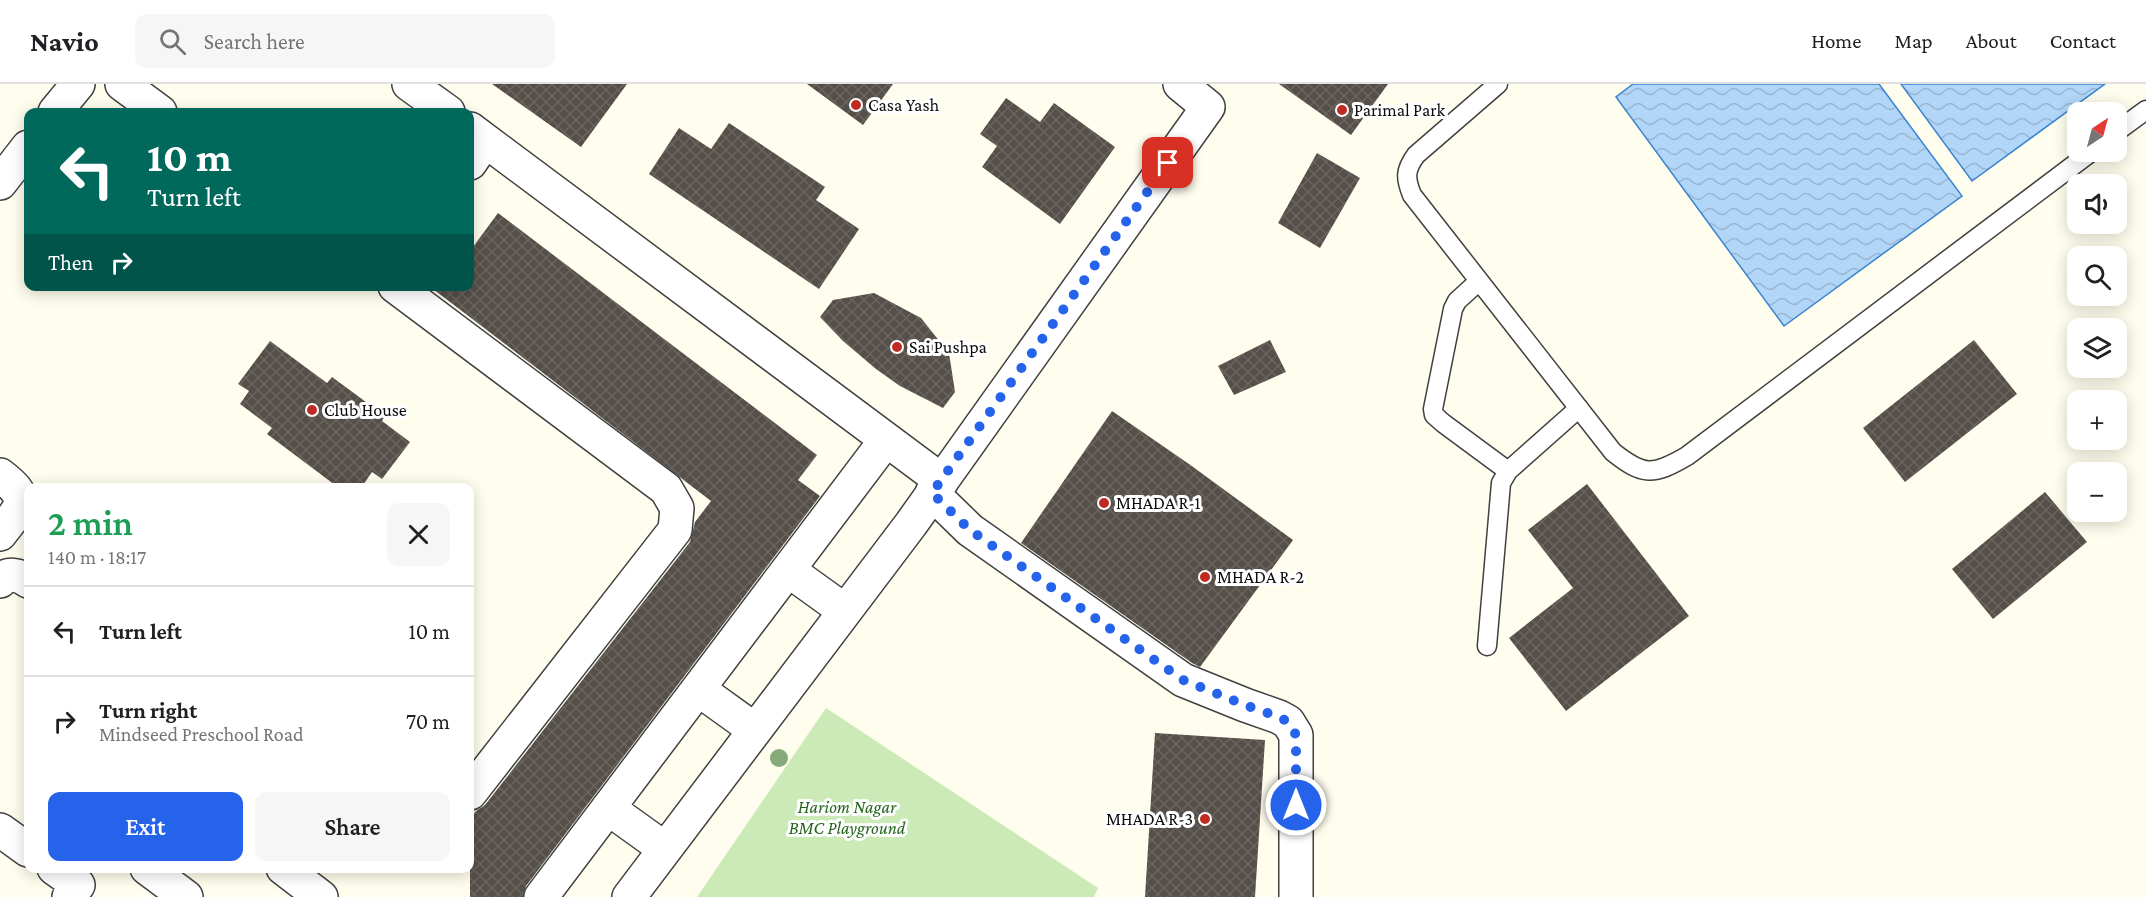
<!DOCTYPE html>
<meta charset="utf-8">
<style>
body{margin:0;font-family:"Crimson Pro",serif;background:#f6f6f6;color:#202124;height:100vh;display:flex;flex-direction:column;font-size:22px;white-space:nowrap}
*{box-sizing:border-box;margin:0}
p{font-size:20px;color:#757577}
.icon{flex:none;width:33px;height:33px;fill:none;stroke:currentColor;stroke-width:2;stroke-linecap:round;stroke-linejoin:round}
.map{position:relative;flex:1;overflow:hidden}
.side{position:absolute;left:24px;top:399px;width:450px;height:390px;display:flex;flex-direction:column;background:#fff;border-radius:12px;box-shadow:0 3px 15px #0003}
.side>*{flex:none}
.guide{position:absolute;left:24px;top:24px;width:450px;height:183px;border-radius:12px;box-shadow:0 3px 15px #0003;background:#00695c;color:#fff;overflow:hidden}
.needle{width:39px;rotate:36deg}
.fabs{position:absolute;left:2067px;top:18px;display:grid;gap:12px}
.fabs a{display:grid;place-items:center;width:60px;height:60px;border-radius:12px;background:#fff;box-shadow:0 3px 15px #0003;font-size:30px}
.pin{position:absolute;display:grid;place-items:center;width:51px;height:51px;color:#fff;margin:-26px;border-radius:12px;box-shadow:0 3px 9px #0006}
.me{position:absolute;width:66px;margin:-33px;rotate:0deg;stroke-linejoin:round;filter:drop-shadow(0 0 4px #0008)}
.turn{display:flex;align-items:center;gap:21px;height:126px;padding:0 24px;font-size:27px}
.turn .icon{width:78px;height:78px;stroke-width:2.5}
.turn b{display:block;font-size:42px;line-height:51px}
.then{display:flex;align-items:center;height:57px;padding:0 24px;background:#0003;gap:12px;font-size:22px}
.round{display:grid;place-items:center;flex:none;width:63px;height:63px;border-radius:12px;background:#f6f6f6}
.head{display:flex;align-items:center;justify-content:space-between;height:102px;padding:0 24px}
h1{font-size:36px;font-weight:600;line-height:45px;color:#1e9e55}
.cta{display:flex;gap:12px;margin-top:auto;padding:12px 24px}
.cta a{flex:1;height:69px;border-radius:12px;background:#2563eb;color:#fff;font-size:24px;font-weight:600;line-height:69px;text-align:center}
.cta a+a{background:#f6f6f6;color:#202124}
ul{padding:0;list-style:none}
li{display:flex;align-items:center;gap:18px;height:90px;padding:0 24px;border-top:2px solid #e0e0e0}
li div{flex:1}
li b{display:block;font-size:22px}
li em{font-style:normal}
header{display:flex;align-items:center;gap:36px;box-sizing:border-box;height:84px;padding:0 30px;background:#fff;border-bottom:2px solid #e0e0e0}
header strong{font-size:28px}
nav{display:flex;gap:33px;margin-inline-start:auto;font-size:21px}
.search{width:420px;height:54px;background:#f6f6f6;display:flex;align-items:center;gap:15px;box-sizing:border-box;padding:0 21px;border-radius:12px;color:#757577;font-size:22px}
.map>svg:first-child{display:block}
.park{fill:#cceab7}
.water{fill:url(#water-waves);stroke:#3884cf;stroke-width:1.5}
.building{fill:url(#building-cross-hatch)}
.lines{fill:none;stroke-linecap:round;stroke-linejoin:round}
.service-casing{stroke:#404040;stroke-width:21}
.minor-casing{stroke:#404040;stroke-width:36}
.service{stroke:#fff;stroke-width:18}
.minor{stroke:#fff;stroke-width:33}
.tree{fill:#87aa7b}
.route{stroke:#2563eb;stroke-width:10;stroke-dasharray:0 18}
.poi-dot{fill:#bf2b23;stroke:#fff;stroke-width:2}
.labels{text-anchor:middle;stroke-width:6;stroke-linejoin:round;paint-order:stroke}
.poi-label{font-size:18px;fill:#0d0d0d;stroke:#fff;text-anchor:start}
.park-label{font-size:18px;font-style:italic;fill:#25661d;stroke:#fff}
</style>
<header>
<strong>Navio</strong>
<div class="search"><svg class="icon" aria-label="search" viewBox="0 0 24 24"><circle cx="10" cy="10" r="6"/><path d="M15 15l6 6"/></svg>Search here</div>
<nav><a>Home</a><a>Map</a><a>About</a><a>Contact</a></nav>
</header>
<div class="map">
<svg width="2146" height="813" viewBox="0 0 2146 813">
<defs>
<pattern id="water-waves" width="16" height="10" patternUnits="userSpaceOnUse" patternTransform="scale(1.5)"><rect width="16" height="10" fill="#b2d6f7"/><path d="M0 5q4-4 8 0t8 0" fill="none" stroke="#98b6d3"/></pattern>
<pattern id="building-cross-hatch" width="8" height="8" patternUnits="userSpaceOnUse" patternTransform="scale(1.5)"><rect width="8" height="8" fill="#564f49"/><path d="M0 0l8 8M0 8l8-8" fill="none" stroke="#69645f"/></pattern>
</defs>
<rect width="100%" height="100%" fill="#fffded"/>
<!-- park -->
<path class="park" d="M826,624L1098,804L1094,813H697Z"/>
<!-- water -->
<path class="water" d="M1633,0H1879L1962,112L1784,242L1616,13Z
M1901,0H2105L1972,97Z"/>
<!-- building -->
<path class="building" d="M492,0H627L581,63Z
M807,0H893L863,41Z
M1279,0H1388L1351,51Z
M1006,14L1040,38L1054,19L1115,63L1060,140L982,83L997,62L980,50Z
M729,39L825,103L816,116L859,145L819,205L649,90L679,44L711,65Z
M1317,69L1360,94L1320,164L1278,139Z
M498,129L817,371L798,396L820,412L526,802L523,813H470V735L476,727L485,721L690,458L695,438L711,417L429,202H470V167Z
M874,209L921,234L949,269L955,308L943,324L900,302L876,285L843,257L820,233L833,216Z
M1270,256L1286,288L1234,311L1218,282Z
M1974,256L2017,310L1905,398L1863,344Z
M270,257L327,299L332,293L385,332L382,337L410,358L382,395L372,388L361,404H339L267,350L272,344L240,320L249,307L238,300Z
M1112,327L1189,380L1293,456L1200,583L1192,579L1021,459Z
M1587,400L1689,532L1566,627L1509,554L1573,504L1528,446Z
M2045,408L2087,458L1993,535L1952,485Z
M1155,649L1265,656L1255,813H1145Z"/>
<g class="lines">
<!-- service casing -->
<g class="service-casing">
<path id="service" d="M1498,0L1416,71C1405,86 1405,94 1412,111L1613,368C1643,392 1653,392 1687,372L2091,68
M2116,48L2146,26
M1479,197L1457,217L1453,225L1433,325L1434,331L1443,339L1508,387
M1487,562L1501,399L1508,387L1579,324"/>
</g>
<!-- minor casing -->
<g class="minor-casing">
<path id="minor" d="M122,0L160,28
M409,0L448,28
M55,28L78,0
M470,45L942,397
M470,79L485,57
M0,99L28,63
M395,202L666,405L677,424L675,446L470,709
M0,391C33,416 21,422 0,450
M932,409L970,446L1183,596L1245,621L1279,633L1288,638L1296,651V813
M788,486L845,527
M0,497C7,488 20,491 28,497
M698,605L755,646
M608,724L665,765
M0,746L28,766
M54,784L78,801L69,813
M147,784L186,813
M283,784L321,813
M541,813L886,356
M629,813L911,440L1208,23L1180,0"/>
</g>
<!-- service -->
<use href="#service" class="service"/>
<!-- minor -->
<use href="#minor" class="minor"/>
</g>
<!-- trees -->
<circle class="tree" cx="779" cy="674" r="9"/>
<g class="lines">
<!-- route -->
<path class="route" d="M1168,79L932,409L970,446L1183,596L1245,621L1279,633L1288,638L1296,651V721"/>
</g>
<!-- markers -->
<g class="poi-dot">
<circle cx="856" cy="21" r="6"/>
<circle cx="1342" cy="26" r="6"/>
<circle cx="897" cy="263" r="6"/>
<circle cx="312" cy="326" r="6"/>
<circle cx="1104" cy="419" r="6"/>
<circle cx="1205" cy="493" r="6"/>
<circle cx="1205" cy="735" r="6"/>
</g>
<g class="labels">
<!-- poi labels -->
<g class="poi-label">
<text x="868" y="27">Casa Yash</text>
<text x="1354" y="32">Parimal Park</text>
<text x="909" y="269">Sai Pushpa</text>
<text x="324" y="332">Club House</text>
<text x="1116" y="425">MHADA R-1</text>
<text x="1217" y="499">MHADA R-2</text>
<text x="1193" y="741" text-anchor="end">MHADA R-3</text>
</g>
<!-- park labels -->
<g class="park-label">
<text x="847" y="729">Hariom Nagar<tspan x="847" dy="21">BMC Playground</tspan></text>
</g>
</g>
</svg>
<div class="fabs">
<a><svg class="needle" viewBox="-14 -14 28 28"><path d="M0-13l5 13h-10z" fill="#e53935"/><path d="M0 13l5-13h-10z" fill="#757577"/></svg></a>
<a><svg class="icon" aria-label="sound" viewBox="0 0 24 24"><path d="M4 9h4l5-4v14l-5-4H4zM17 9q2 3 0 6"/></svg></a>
<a><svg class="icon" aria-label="search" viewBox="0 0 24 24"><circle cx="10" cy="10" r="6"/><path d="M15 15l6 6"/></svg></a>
<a><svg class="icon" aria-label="layers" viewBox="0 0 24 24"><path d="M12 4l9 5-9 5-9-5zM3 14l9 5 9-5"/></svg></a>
<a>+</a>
<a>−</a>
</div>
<div class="pin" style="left:1168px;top:79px;background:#d93025"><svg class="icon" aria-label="arrive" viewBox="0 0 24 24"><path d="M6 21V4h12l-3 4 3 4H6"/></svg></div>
<svg class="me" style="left:1296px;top:721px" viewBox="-20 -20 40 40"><circle r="17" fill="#2563eb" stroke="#fff" stroke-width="3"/><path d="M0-11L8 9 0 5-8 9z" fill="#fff"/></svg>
<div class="guide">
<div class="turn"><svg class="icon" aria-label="left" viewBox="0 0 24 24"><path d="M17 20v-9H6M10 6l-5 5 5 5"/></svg><div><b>10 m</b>Turn left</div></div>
<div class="then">Then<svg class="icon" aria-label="right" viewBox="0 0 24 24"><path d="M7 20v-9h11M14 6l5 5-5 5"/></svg></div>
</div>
<section class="side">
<div class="head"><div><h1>2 min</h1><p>140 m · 18:17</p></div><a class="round"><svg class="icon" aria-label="close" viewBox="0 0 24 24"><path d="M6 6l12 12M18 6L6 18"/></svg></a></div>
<ul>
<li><svg class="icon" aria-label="left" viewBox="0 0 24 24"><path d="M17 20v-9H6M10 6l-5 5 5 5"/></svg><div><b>Turn left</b></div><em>10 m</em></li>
<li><svg class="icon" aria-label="right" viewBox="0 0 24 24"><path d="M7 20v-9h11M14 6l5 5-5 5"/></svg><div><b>Turn right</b><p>Mindseed Preschool Road</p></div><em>70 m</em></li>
</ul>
<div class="cta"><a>Exit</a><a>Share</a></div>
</section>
</div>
